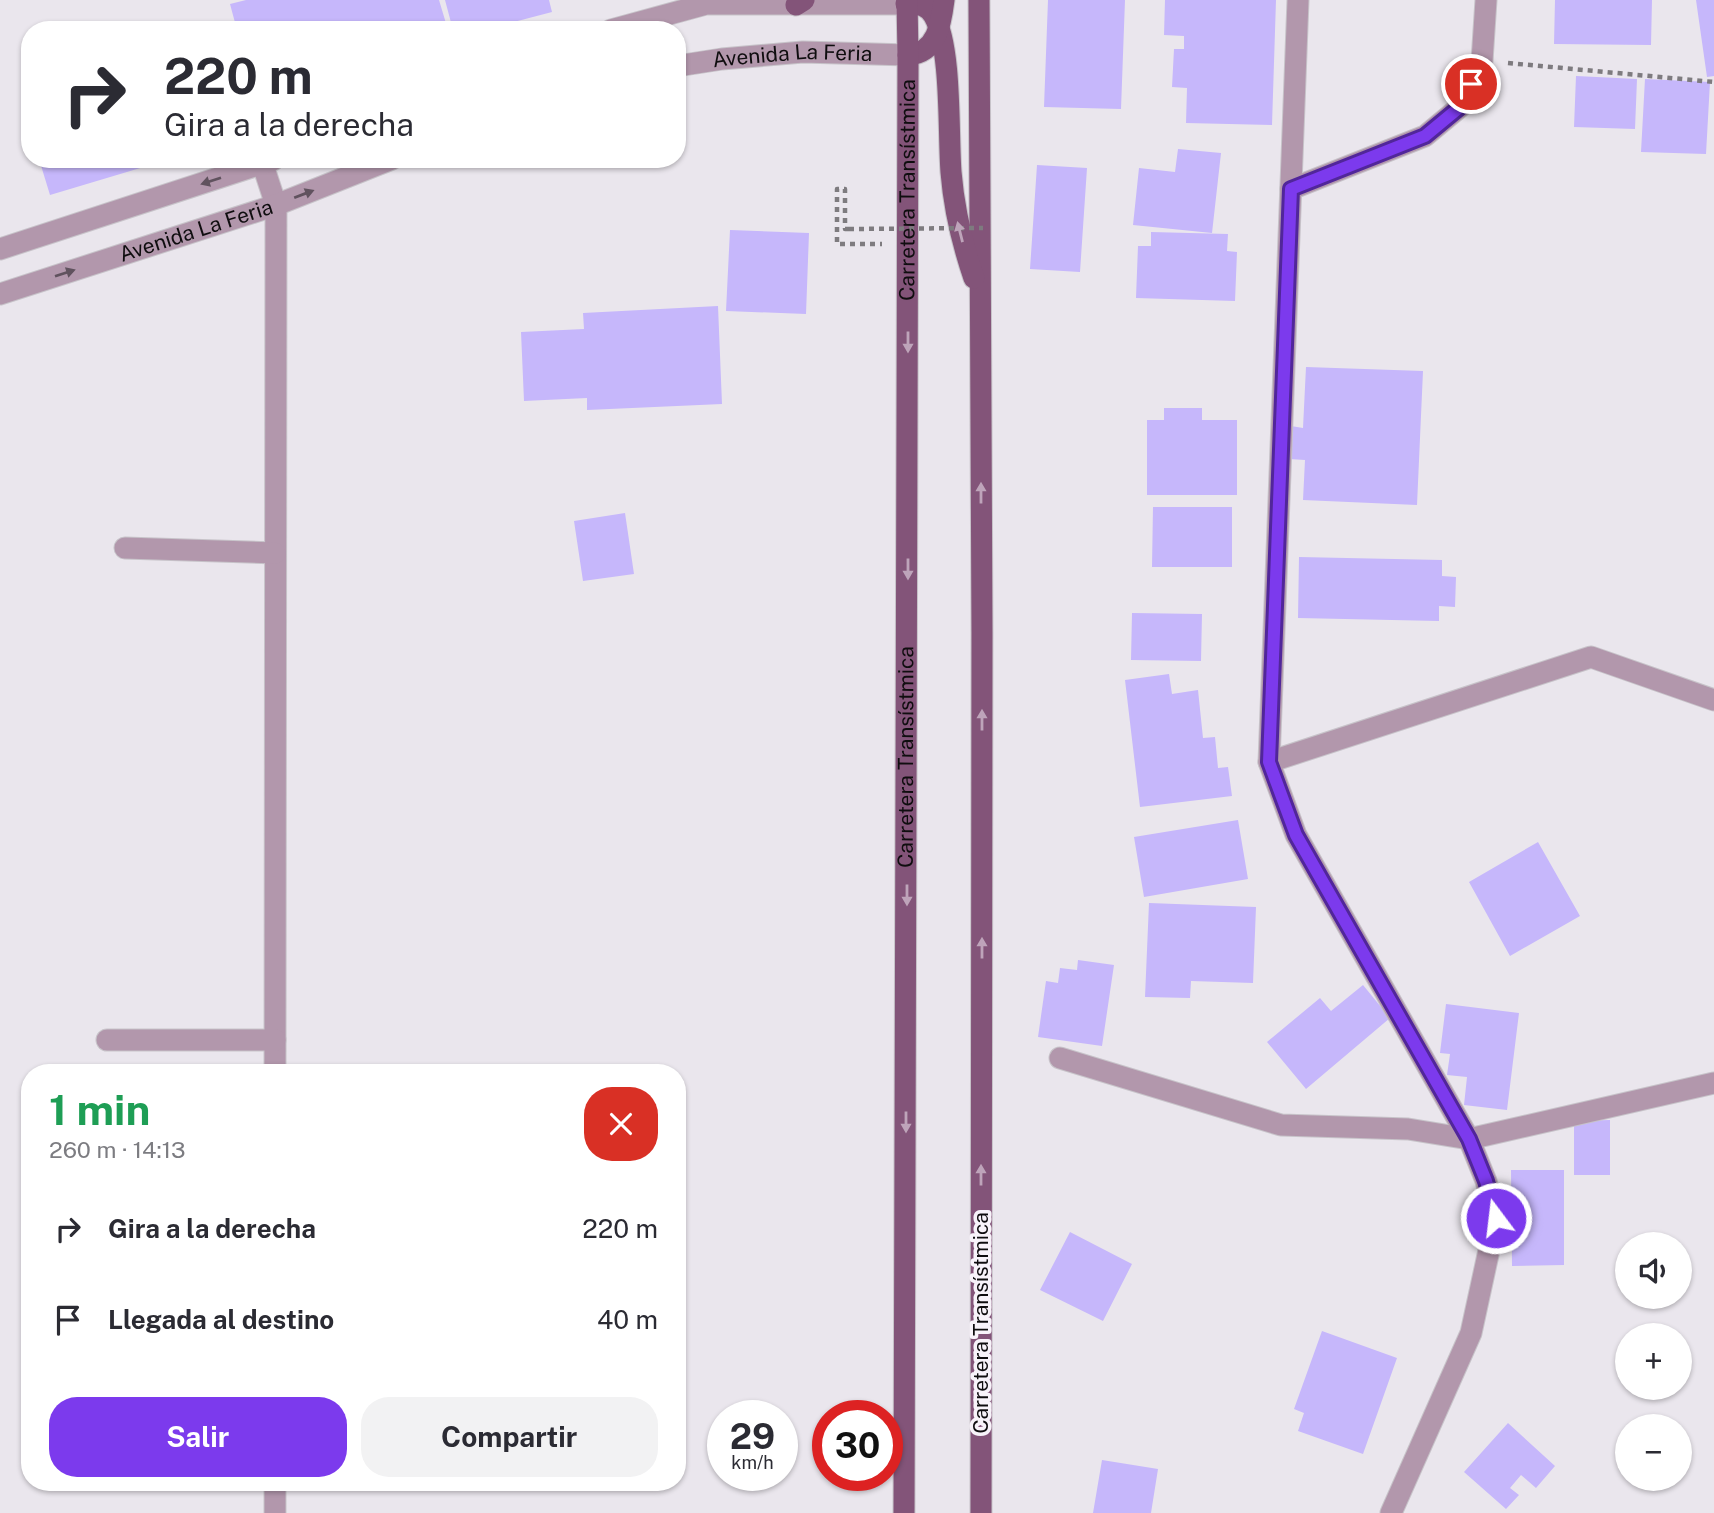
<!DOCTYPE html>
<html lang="es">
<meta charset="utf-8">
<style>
body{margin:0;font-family:"Public Sans",sans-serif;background:#f2f2f3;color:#2b2b33;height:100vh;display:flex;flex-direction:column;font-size:26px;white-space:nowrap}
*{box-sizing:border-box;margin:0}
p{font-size:23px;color:#7c7c81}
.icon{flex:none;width:38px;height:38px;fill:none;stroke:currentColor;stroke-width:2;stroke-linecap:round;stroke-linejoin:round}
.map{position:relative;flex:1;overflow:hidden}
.panel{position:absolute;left:21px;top:1064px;width:665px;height:427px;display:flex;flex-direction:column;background:#fff;border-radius:28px;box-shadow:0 2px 5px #0004}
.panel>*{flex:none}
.hud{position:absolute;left:21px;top:21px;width:665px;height:147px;border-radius:28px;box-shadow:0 2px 5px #0004;background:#fff;color:#2b2b33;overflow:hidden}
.buttons{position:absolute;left:1615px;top:1232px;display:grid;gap:14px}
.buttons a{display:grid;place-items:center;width:77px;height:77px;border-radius:50%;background:#fff;box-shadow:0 2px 5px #0004;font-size:35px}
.speed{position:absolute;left:707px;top:1400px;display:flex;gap:14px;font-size:35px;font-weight:700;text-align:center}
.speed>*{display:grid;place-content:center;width:91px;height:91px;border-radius:50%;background:#fff;box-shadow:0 2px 5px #0004;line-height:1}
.speed small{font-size:18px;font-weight:400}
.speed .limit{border:10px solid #d22;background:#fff;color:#111}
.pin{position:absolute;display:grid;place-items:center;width:60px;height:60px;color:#fff;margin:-30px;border:4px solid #fff;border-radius:50%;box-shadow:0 2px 7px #0007}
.me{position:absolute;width:77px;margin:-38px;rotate:345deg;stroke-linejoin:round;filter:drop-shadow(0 0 5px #0008)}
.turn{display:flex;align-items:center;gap:24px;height:147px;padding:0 28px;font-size:32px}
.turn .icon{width:91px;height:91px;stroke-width:2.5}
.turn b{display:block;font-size:49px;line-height:60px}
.round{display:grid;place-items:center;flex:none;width:74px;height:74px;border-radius:28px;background:#f2f2f3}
.head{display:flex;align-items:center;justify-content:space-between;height:119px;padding:0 28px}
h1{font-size:42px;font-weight:700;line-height:52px;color:#1e9e55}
.cta{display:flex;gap:14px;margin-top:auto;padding:14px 28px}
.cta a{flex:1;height:80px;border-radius:28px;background:#7c3aed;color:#fff;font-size:28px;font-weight:700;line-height:80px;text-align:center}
.cta a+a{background:#f2f2f3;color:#2b2b33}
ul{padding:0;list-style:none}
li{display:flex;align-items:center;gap:21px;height:91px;padding:0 28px}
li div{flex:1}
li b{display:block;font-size:26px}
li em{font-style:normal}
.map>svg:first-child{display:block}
.building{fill:#c6b7fb}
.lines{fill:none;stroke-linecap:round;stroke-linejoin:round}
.minor-casing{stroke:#c7c3c9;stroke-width:23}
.major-casing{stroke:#c7c3c9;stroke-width:23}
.path{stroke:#7e7b7f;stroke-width:4.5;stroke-dasharray:5 5;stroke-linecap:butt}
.minor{stroke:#b297ac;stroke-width:21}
.major{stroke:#835479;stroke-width:21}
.path-bridge{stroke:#7e7b7f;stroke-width:4.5;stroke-dasharray:5 5;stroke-linecap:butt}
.oneway{fill:#60525e}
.oneway2{fill:#bea4ba}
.route-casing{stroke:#51269a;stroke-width:18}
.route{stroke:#7c3aed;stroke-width:12}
.labels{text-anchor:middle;stroke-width:7;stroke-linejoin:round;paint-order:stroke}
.street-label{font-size:21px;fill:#0f0d0f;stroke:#f8f3fa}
</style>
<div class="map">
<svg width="1714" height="1513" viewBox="0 0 1714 1513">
<rect width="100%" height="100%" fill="#eae6ed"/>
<!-- building -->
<path class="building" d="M246,0H439L448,30H237L230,4Z
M445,0H549L552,12L483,30H453Z
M1048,0H1125L1121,109L1044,107Z
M1165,0H1276L1272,125L1186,123L1187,88L1172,87L1174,49H1184V36L1164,35Z
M1555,0H1652L1651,45L1554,44Z
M1696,0H1714V76L1707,77Z
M1576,76L1637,79L1635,129L1574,127Z
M1645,79L1710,82L1706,154L1641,152Z
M1178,149L1221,153L1212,233L1133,225L1139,168L1175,172Z
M39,159H167V160L50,195Z
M1037,165L1087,168L1080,272L1030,269Z
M730,230L809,233L806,314L726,311Z
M1151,232L1228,234L1227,251L1237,252L1235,301L1136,298L1138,246H1151Z
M718,306L722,404L587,410V398L524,401L521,332L584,329L583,313Z
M1306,367L1423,371L1417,505L1303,500L1305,460L1289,459L1291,426L1303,428Z
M1164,408H1202V420H1237V495H1147V420H1164Z
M1153,507H1232V567H1152Z
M625,513L634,574L583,581L574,521Z
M1299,557L1442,560V576L1456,577L1455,607L1439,606V621L1298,618Z
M1132,613L1202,614L1201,661L1131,660Z
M1169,674L1172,694L1198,690L1203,738L1215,737L1218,768L1228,767L1232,796L1140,807L1125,680Z
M1238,820L1248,879L1144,897L1134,837Z
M1538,842L1580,916L1510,956L1469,882Z
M1149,903L1256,907L1253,983L1191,981L1190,998L1145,997Z
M1078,960L1114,965L1102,1046L1038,1037L1046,981L1058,983L1060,968L1077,970Z
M1363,985L1390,1018L1306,1089L1267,1042L1320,998L1331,1011Z
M1446,1004L1519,1013L1507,1110L1464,1105L1467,1077L1447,1075L1450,1054L1440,1053Z
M1610,1120V1175H1574V1121Z
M1511,1170H1564V1265L1512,1266Z
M1070,1232L1132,1264L1103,1321L1040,1290Z
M1322,1331L1397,1358L1363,1454L1298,1431L1304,1413L1294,1409Z
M1508,1423L1555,1466L1536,1488L1521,1475L1510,1488L1519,1495L1506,1509L1464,1472Z
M1102,1460L1158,1469L1151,1513H1093Z"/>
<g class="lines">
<!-- minor casing -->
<g class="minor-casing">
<g id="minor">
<path d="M1298,0L1269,762L1296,835L1469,1139L1486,1181L1496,1218L1471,1333L1391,1513"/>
<path d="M611,30L706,4H906"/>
<path id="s1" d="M677,66L722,59L803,52L908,55"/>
<path d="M261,159L276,205L275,1073"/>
<path d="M1291,189L1425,136L1460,107L1482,61L1486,0"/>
<path d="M0,249L273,160"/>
<path id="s2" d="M0,294L276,205L392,159"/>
<path d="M125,548L275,553"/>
<path d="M1269,762L1591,657L1714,700"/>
<path d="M107,1040H275"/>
<path d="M1060,1058L1281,1125L1408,1129L1469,1139L1714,1083"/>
<path d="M275,1513V1482"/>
</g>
</g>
<!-- major casing -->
<g class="major-casing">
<g id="major">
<path d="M979,0L982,632L981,1513"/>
<path d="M906,4C919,4 928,5 934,16C952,48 948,133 951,172C954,209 962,243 974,278"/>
<path d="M796,5L804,0"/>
<path d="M908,55C937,53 941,24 944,0"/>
<path id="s3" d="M904,1513L908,55L907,0"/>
</g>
</g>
<!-- path -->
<path class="path" d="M1508,63L1714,82
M849,229H845V189H837V244H882"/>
<!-- minor -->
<use href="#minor" class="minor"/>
<!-- major -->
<use href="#major" class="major"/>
<!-- path-bridge -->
<path class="path-bridge" d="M849,229L983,228"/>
</g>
<!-- one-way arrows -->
<defs><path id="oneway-solid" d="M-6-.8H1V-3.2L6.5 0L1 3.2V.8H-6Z" transform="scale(1.75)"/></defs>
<g class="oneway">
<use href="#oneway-solid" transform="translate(211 181) rotate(162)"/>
<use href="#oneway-solid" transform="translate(304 194) rotate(-21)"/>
<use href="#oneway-solid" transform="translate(65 273) rotate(-18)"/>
</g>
<g class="oneway2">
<use href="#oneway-solid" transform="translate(960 232) rotate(-104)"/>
<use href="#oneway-solid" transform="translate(908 342) rotate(90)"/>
<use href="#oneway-solid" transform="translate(981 493) rotate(-90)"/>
<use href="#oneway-solid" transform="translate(908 569) rotate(90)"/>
<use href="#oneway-solid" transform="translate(982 720) rotate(-90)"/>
<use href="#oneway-solid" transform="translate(907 895) rotate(90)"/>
<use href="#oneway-solid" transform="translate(982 948) rotate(-90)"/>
<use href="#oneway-solid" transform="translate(906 1122) rotate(90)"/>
<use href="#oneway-solid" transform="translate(981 1175) rotate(-90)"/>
</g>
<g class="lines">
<!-- route casing -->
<g class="route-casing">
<path id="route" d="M1471,84L1460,107L1425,136L1291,189L1269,762L1296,835L1469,1139L1486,1181L1496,1218"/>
</g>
<!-- route -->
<use href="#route" class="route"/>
</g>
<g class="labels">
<!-- street labels -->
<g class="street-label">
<text dy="7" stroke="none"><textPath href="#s1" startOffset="116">Avenida La Feria</textPath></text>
<text dy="7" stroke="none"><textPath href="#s3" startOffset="1323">Carretera Transístmica</textPath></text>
<text dy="7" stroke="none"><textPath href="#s2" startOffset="206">Avenida La Feria</textPath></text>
<text dy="7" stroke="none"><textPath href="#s3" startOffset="756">Carretera Transístmica</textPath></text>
<text transform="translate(981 1323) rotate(-90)" y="7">Carretera Transístmica</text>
</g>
</g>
</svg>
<div class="buttons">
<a><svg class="icon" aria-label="sound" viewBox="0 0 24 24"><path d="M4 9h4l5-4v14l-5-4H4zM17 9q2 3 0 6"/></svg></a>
<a>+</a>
<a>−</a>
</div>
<div class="speed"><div>29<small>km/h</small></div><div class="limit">30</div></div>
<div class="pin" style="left:1471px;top:84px;background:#d93025"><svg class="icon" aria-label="arrive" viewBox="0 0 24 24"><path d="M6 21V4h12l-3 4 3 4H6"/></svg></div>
<svg class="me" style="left:1496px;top:1218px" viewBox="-20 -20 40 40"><circle r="17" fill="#7c3aed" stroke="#fff" stroke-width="3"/><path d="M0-11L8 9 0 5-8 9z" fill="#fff"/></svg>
<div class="hud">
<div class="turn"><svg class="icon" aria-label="right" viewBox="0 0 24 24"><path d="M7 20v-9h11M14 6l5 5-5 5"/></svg><div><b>220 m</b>Gira a la derecha</div></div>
</div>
<section class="panel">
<div class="head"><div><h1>1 min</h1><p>260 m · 14:13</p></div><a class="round" style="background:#d93025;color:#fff"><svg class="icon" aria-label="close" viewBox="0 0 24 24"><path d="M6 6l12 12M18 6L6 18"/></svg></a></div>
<ul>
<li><svg class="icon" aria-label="right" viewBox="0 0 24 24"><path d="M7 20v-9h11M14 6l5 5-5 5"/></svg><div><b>Gira a la derecha</b></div><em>220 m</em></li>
<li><svg class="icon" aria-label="arrive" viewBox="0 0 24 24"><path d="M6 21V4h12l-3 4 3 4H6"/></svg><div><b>Llegada al destino</b></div><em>40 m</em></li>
</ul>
<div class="cta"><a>Salir</a><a>Compartir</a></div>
</section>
</div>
